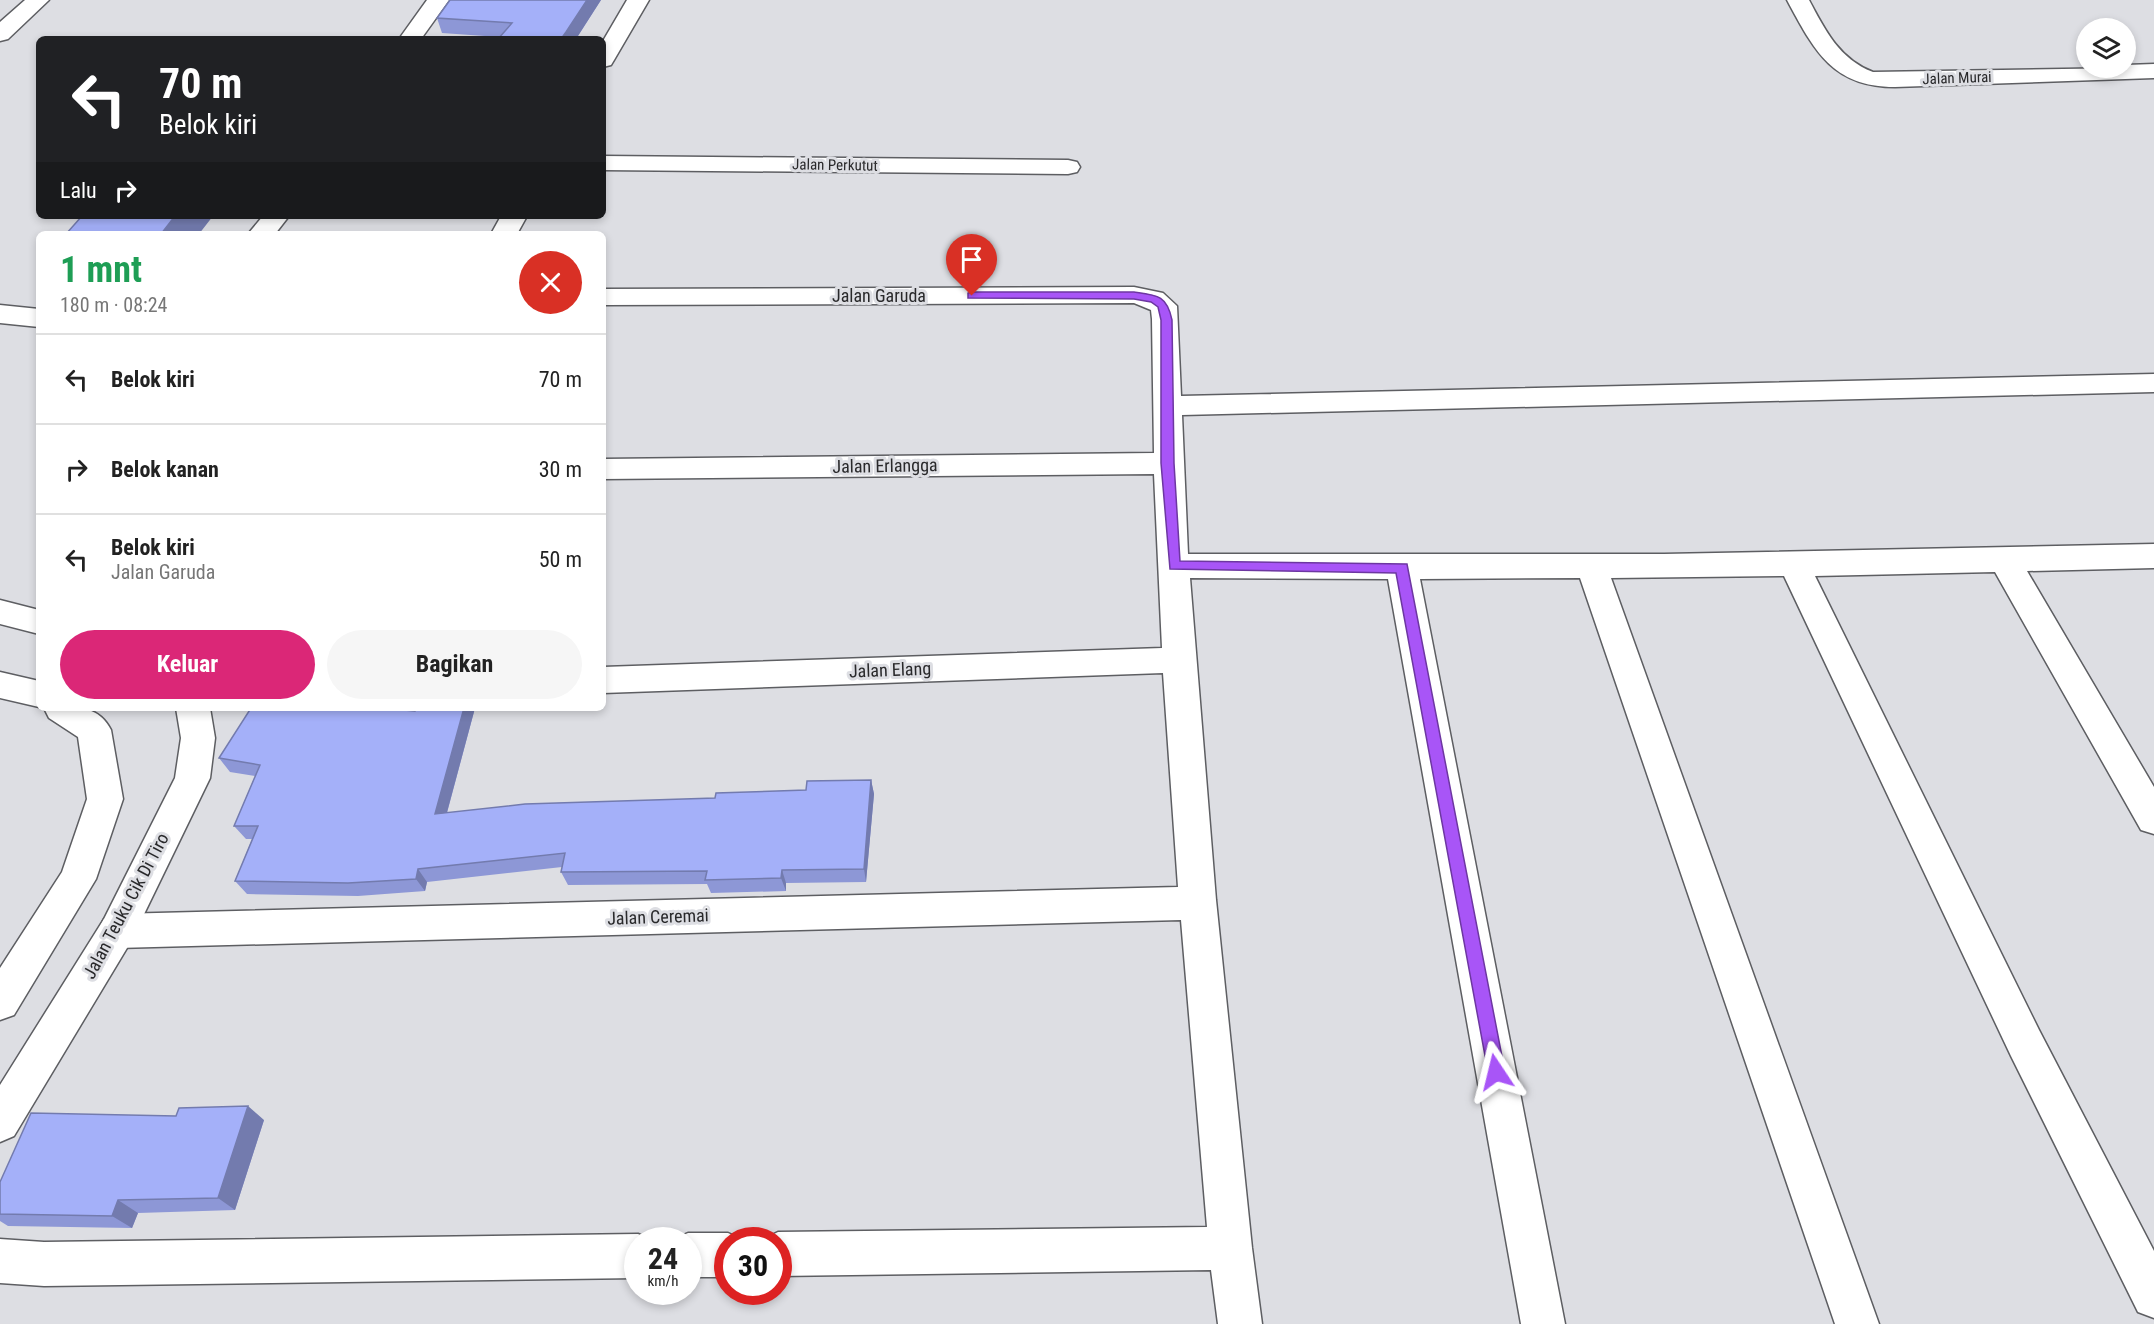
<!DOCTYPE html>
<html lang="id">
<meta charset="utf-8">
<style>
body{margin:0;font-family:"Roboto Condensed",sans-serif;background:#f6f6f6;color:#222;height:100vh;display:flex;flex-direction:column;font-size:22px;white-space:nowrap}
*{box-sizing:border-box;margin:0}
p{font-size:20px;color:#767676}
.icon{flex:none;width:33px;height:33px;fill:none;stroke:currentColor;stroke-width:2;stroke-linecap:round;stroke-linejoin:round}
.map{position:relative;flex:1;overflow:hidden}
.drawer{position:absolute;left:36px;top:231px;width:570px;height:480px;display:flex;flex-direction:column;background:#fff;border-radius:9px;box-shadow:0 3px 9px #0003}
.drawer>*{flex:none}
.top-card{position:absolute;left:36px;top:36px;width:570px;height:183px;border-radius:9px;box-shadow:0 3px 9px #0003;background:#202124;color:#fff;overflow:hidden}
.buttons{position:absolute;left:2076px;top:18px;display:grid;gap:12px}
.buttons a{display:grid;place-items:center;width:60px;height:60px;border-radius:50%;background:#fff;box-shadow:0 3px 9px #0003;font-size:30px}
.speed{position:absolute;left:624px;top:1227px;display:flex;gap:12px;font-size:30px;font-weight:700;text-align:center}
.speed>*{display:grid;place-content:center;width:78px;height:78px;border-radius:50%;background:#fff;box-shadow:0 3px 9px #0003;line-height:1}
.speed small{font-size:15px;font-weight:400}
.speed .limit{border:9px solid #d22;background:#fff;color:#111}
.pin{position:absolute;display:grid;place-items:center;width:51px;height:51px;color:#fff;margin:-62px -26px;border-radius:50% 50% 50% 0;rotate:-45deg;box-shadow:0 0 6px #0007}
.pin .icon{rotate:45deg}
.me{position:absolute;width:66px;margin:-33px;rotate:350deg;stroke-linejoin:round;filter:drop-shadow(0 0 4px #0008)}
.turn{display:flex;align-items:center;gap:21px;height:126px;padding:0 24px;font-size:27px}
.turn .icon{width:78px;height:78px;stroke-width:2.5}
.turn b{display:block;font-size:42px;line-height:51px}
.then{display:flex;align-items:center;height:57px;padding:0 24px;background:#0003;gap:12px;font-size:22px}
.round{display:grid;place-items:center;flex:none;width:63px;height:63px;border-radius:32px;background:#f6f6f6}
.overview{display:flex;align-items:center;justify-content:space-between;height:102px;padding:0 24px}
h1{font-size:36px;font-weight:700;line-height:45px;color:#1e9e55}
.cta{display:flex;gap:12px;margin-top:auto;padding:12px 24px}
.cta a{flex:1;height:69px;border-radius:36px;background:#db2777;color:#fff;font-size:24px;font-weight:700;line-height:69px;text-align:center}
.cta a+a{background:#f6f6f6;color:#222}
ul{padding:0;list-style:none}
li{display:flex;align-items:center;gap:18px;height:90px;padding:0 24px;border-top:2px solid #e0e0e0}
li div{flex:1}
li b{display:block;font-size:22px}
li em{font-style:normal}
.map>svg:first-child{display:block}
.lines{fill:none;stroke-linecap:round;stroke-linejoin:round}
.minor-casing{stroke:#5d5e62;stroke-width:3}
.tertiary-casing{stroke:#5d5e62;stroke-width:3}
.minor{fill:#fff;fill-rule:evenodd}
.tertiary{fill:#fff;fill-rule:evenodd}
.wall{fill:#8d97d6}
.shaded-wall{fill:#737bae}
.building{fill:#a4b0f9;stroke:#737bae;stroke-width:1.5}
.route{fill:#a855f7;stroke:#6d37a1;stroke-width:1.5}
.labels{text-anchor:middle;stroke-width:6;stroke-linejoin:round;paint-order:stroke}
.far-street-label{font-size:15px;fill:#29292b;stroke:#dddee3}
.street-label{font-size:18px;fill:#29292b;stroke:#dddee3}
</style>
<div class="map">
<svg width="2154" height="1324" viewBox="0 0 2154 1324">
<rect width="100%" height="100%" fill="#dddee3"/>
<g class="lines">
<!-- minor casing -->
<g class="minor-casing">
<path id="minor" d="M25,0H49L8,39L0,41V22Z
M427,0H449L421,39H399Z
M627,0H649L614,60L611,65L603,67V41Z
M1787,0H1809C1825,30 1839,59 1873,72L2126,68V65L2154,64V78L1895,87C1832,87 1814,50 1787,0Z
M603,156L1068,160L1077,162L1080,167L1077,172L1068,174L603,170Z
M263,216H289L275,234H248Z
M501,216H527L517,234H491Z
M1134,287L1163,293L1177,306L1181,396L2154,374V392L1182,415L1188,554H1664L2154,544V568L2027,571L2154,787V834L2141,830L1995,572L1815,576L2039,1030L2154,1251V1318L2138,1312L2011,1056L1784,576L1611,578L1879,1324H1835L1580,578L1420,579L1565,1324H1521L1388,579L1190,578L1216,900L1252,1248L1262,1324H1218L1211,1270L778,1276V1240H762L778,1232L1207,1227L1181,920L117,948L104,943L98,931L104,919L117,914L1178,887L1163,673L603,693V667L1162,648L1154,474L603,479V459L1154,453L1152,319L1151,310L1134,303L603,305V289Z
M0,305L39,309V327L0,323Z
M688,1233H728L743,1240H728V1277H688V1240H672Z
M638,1234L653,1240H638V1278L44,1286L0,1283V1239L44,1242Z"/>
</g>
<!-- tertiary casing -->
<g class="tertiary-casing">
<path id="tertiary" d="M0,600L39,610V634L0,624Z
M0,672L39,681V707L0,698Z
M44,708C71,708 97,702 111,730L123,799L96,879L14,1015L0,1020V968L62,872L87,799L78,737L49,718Z
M176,708H210L215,738L210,778L130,943L14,1136L0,1142V1085L104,919L175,778L181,738Z"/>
</g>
<!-- minor -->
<use href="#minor" class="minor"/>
<!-- tertiary -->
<use href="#tertiary" class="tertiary"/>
</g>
<!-- wall -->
<path class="wall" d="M450,0H601L576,39L499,37L442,33L437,18Z
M475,708L447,813L715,798L806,790L871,780L874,794L866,882L786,883V891L711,893L707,884L568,885L561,872L562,867L427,882L425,891L358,896L247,894L235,881L252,839H246L234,826L255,776L230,772L219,758L415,711Z
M176,1116L264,1120L235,1210L138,1213L132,1228L8,1226L0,1221V1182Z"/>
<!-- shaded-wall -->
<path class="shaded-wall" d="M587,0H601L576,39H561Z
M175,216H213L199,234H161Z
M464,708H475L443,827L435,814Z
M871,780L874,794L866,882L864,869Z
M418,869L427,882L425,891L416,879Z
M782,870L786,883V891L781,878Z
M248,1106L264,1120L235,1210L218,1198Z
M118,1200L138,1213L132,1228L112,1216Z"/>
<!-- building -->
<path class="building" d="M450,0H587L566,32L561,39H498L512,23L437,18Z
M82,216H175L161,234H66Z
M251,708H381L415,711L416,708H464L435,814L525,804L715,798L716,793L806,790L807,781L871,780L864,869L782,870L781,878L705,880L707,871L561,872L565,853L418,869L416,879L348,883L235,881L258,826H234L260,765L219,758Z
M248,1106L218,1198L118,1200L112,1216L0,1214V1182L31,1113L176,1116L179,1108Z"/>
<!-- route -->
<path class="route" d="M972,292H1134C1157,295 1167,295 1172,320L1174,463L1180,561L1407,564L1505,1072L1502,1078L1496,1080L1490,1078L1488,1072L1396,573L1170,569L1161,463V320L1158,307L1151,302L1134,299L968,298V293Z"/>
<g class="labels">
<!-- far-street labels -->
<g class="far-street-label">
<text transform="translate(1957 78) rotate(-2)" y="5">Jalan Murai</text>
<text transform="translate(835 165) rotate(1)" y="5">Jalan Perkutut</text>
</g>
<!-- street labels -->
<g class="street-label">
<text x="879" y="302">Jalan Garuda</text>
<text transform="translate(885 466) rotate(-1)" y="6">Jalan Erlangga</text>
<text transform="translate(890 670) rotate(-2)" y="6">Jalan Elang</text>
<text transform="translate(126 906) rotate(-62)" y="6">Jalan Teuku Cik Di Tiro</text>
<text transform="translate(658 917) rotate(-2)" y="6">Jalan Ceremai</text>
</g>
</g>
</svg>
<div class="buttons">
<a><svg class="icon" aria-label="layers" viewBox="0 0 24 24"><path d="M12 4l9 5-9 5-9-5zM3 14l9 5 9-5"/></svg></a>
</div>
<div class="speed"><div>24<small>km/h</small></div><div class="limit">30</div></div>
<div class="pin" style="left:972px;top:296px;background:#d93025"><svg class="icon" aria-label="arrive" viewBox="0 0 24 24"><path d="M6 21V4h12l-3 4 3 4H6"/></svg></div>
<svg class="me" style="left:1496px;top:1072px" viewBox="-20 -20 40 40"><path d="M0-17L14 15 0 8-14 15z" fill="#a855f7" stroke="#fff" stroke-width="4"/></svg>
<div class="top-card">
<div class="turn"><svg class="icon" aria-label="left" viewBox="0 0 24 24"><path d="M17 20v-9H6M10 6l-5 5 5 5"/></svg><div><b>70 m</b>Belok kiri</div></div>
<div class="then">Lalu<svg class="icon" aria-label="right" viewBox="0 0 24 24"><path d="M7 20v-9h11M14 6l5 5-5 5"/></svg></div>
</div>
<section class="drawer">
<div class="overview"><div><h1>1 mnt</h1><p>180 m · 08:24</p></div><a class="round" style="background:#d93025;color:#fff"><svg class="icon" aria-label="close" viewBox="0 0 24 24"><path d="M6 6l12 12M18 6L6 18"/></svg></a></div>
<ul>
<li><svg class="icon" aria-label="left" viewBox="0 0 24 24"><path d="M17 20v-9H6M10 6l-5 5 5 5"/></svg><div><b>Belok kiri</b></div><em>70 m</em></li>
<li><svg class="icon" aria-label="right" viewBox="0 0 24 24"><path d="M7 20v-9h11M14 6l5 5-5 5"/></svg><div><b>Belok kanan</b></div><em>30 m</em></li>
<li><svg class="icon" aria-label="left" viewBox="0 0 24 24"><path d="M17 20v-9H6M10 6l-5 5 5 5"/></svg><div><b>Belok kiri</b><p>Jalan Garuda</p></div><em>50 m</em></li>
</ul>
<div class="cta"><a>Keluar</a><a>Bagikan</a></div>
</section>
</div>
